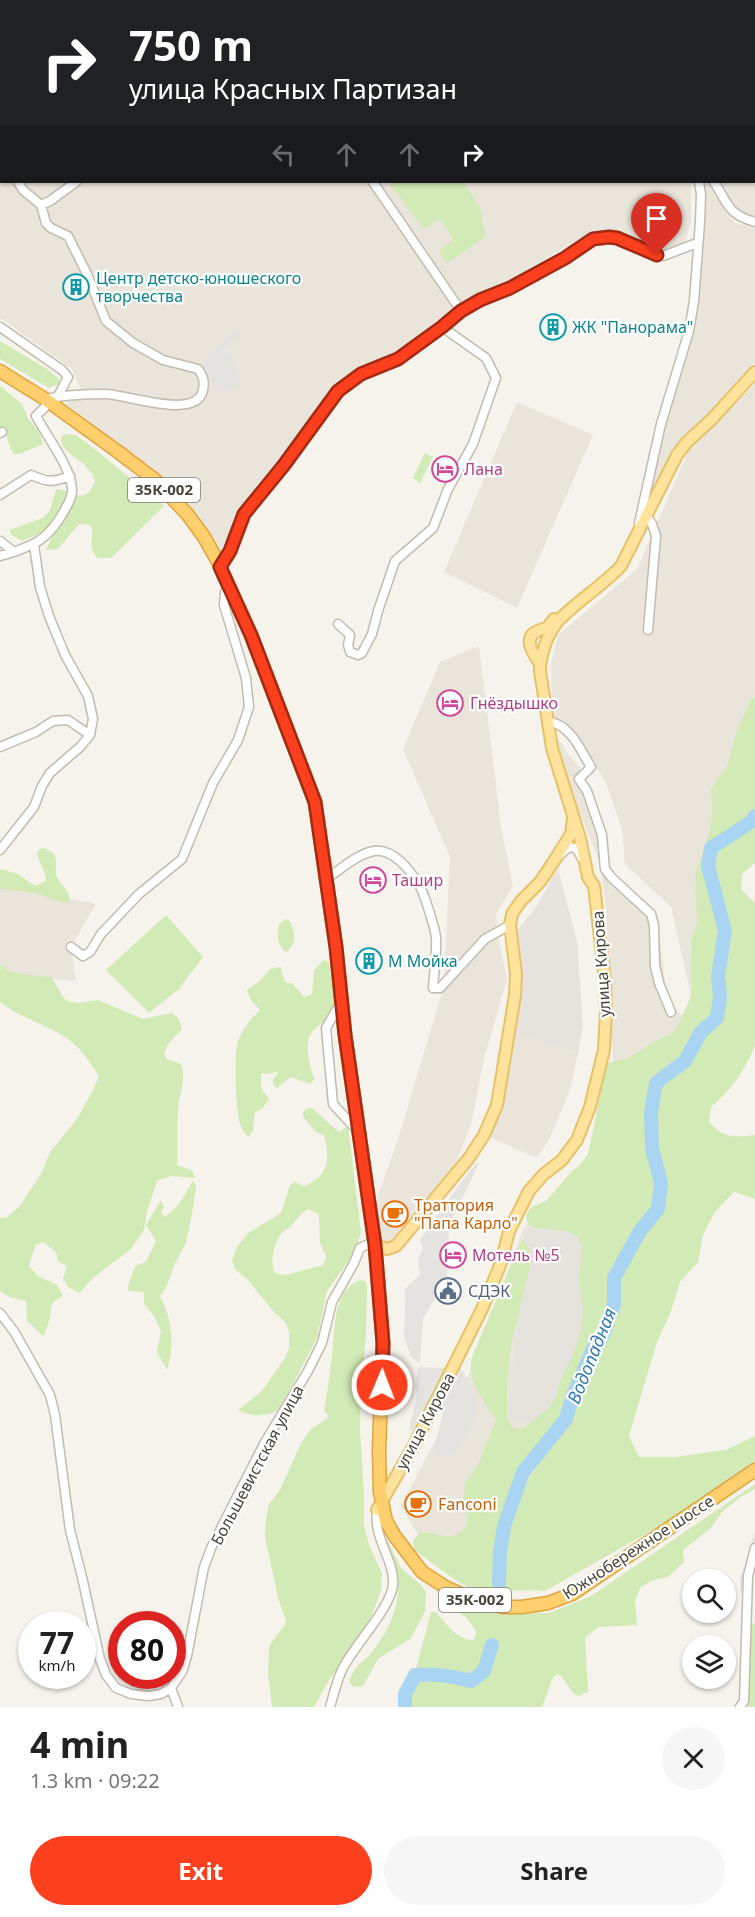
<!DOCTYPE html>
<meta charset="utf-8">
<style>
body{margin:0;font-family:"Noto Sans",sans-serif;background:#f6f6f6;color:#222;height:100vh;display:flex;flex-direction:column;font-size:22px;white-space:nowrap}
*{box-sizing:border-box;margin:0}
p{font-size:20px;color:#767676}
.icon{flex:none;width:33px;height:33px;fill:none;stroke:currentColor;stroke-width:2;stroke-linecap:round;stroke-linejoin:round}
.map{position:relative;height:1707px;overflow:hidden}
.side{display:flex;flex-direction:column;background:#fff;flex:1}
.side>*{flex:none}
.hud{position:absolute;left:0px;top:0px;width:756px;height:183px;box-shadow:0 2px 4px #0004;background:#202124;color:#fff;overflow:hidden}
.controls{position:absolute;left:682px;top:1569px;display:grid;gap:12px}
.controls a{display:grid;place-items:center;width:54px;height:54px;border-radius:50%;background:#fff;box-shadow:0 2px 4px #0004;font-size:30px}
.speed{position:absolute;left:18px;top:1611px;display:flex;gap:12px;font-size:30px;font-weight:700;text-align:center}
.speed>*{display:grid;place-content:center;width:78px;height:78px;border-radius:50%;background:#fff;box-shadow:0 2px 4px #0004;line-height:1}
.speed small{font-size:15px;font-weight:400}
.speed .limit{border:9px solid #d22;background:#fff;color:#111}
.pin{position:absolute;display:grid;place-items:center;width:51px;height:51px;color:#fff;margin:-62px -26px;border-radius:50% 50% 50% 0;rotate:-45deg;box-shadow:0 0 6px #0007}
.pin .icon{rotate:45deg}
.me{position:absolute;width:66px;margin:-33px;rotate:1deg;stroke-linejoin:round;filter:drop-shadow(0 0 4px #0008)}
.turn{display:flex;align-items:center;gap:21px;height:126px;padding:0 30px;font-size:27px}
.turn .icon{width:78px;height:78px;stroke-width:2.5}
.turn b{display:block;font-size:42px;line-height:51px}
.lanes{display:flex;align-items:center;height:57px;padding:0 30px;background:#0003;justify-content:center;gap:30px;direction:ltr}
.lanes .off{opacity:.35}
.round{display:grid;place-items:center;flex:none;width:63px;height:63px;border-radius:32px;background:#f6f6f6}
.overview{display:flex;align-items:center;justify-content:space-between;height:102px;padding:0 30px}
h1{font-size:36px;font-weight:700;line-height:45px}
.primary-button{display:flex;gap:12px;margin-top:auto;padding:12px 30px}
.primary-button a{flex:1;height:69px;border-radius:36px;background:#fc3f1d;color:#fff;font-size:24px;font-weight:700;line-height:69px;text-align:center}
.primary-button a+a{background:#f6f6f6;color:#222}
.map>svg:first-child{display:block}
.residential{fill:#eae5da}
.industrial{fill:#e6e2dd}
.green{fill:#d2eab5;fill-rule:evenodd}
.parking{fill:#e5e3e0}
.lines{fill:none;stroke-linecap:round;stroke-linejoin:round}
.river{stroke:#a9d4f2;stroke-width:14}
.minor-casing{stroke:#c2bbae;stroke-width:11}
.major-casing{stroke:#e6c16a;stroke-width:14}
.highway-casing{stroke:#e0a43c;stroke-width:15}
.minor{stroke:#fff;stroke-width:8}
.major{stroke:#ffe39c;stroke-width:10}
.highway{stroke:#ffcf6e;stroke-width:12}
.route-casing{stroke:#a42913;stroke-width:15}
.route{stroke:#fc3f1d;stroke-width:10}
.labels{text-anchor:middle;stroke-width:4.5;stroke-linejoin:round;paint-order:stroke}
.shield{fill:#fff;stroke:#817c74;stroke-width:1.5}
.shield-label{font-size:15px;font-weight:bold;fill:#4b4439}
.culture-label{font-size:16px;fill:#0d838f;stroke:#fff;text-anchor:start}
.hotel-label{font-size:16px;fill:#b23c85;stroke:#fff;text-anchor:start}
.street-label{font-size:16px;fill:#4b4439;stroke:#fff}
.food-label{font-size:16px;fill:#c56008;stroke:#fff;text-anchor:start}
.service-label{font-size:16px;fill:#4e5e75;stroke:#fff;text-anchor:start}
.water-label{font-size:18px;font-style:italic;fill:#2e7ab2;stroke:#fff}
</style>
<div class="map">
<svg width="755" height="1707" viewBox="0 0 755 1707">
<rect width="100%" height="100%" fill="#f6f3ec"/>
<!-- residential -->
<path class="residential" d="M0,0H140L144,1L2,2V182H691V223L684,245L658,250L618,232L590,233L507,281L457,304L394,356L356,372L337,387L240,512L220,552L193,513L149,466L66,404L81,390L72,369L0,318Z
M187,0H591L592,1L182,2Z
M609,0H755V219L747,216L735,207L719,182H754V2H609Z
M702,182H712L728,215L735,223L755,228V362L682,441L646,501L657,450L693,327Z
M755,384V695L752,697L730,928L509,1521L502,1592L442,1562L422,1542L401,1506L471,1371L524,1227L591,1158L605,1107L613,1061L606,907L600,864L562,767L555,735L579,768L607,833L610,871L657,914L665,983L675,1011L685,1016L691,1011L689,987L671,907L625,864L622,829L606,783L576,732L552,716L551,663L558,635L637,569L688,452Z
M517,402L593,435L517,608L444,572Z
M479,646L501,826L513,886L496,914L499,941L507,979L484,1059L471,1125L454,1167L399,1239L387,1243L382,1241L379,1236L374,1207L399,1136L444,985L450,857L403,749L440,662Z
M0,883L96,904L71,947L76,981L9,975L0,968Z
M513,1033L578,1053L570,1090L549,1140L536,1158L490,1137L498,1109Z"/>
<!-- industrial -->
<path class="industrial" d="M558,869L577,941L583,1024L578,1053L513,1033L520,982L517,931L536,907Z
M594,1213L583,1350L541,1425L509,1416L525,1230Z"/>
<!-- green -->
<path class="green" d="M606,0H729V1L607,2Z
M388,182H463L480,207L485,237L447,263L439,251L453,239L440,219L424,229Z
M0,341L47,369L59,379V384L49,388L0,359Z
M0,386L22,404L28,418L40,434L43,444L19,454H14C8,447 8,436 2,427H0Z
M65,434L75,435L92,447L164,506L111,558H97C96,556 92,550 92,549C89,534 100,523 79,524L58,549L46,550L56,527L22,541L12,535L9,530L43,518L50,510L56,489C73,491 85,506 95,482C94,479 93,475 91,473C83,458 61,455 61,437Z
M425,453L433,457L420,483L413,478Z
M752,697H755V863L742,874L741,889L755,903V1045C744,1072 733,1088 711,1107L709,1122C725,1139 732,1137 755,1135V1199L734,1192L714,1213L703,1235L698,1262L680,1282L671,1311L657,1342L629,1436L639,1457H675L726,1450L755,1436V1464L674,1518L545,1591C520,1588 494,1595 469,1587C457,1583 426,1558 414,1550L413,1541L419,1533C438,1531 452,1545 467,1526L468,1515L464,1499L465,1483L478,1465L496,1420C484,1401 466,1381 472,1357L522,1239L525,1242L530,1251V1267L511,1345L507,1383V1418C510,1426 514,1430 522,1429L550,1407L555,1398L561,1379L574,1352L582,1326L583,1311L579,1280L582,1246L578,1237L569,1231L537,1228L528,1225L526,1215L531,1207L546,1201L572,1171L580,1165L588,1154L607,1063L626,1059L661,1038L670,1035L677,1028L692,994L691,941L697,923L695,875L709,835L712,815L711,790L717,779L727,767L736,733Z
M45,848C47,850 51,851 53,853C58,858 55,867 56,873C57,885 74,890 68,903C59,903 52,898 44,896C30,891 15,890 0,889V869L18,874L35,886L46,881C46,871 38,862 37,853L40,849Z
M166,915L203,957L179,989L149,1013L106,970Z
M286,919L290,921C295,932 298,943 286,952C277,945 277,935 279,924Z
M324,960L329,963C330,974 336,1001 333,1010C329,1020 320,1023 314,1030C302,1041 310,1066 314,1079L310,1084L291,1077L277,1088L273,1085V1079L279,1072L265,1074L261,1073V1088L269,1099L262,1109L255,1112L253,1130L249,1137C246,1134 242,1130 241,1126C235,1115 234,1052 238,1041C243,1028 250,1020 260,1010L250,999L247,990L260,981L270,969L281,967L282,974L286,983H292L304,997L312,994L314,970Z
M0,965L10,972L20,974L49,977L53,979L63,997L67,1001L77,1003L98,1000L143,1019L172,1013L179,1019L182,1029L168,1044L164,1054L167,1059L181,1064C186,1078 180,1093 178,1107C177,1126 178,1146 177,1165L192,1170L195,1178L171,1176L157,1181L147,1212L144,1230L131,1249L93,1278L79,1293L68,1287L63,1278L67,1266L58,1261L56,1252L43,1242L35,1245L29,1266L38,1276L57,1285L63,1296C47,1305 53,1306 49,1321C48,1326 45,1331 43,1336L27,1321L26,1301L10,1297L0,1291V1218H6L20,1206L42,1172L50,1152L77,1119L92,1092L99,1076C91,1065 84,1052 73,1043C52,1025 22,1020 0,1002Z
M307,1108H312L339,1132L348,1126L361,1233L354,1253L327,1291L317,1338L280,1409C270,1417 249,1417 238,1410L261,1392L285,1358L289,1349V1331L285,1322L274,1312L248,1280L236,1270L232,1261L237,1247L248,1233L281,1213L290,1185L295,1182L304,1186C330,1176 330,1158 324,1136L315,1131L303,1117V1112ZM308,1209L317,1213L319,1217L320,1243L326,1256L323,1265L286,1275L275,1273C269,1262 274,1241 283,1232C285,1230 289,1229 291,1226C297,1220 300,1213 308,1209Z
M193,1180L196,1185C194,1203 191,1223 186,1241C184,1249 177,1258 174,1266C168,1280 170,1283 160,1296C172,1318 175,1345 167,1370L157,1352L161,1331L154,1316L144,1304V1292L128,1291V1286L135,1266L146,1262L156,1241L146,1225L161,1200L164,1208L161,1211L164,1217C179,1209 185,1194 193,1180Z
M361,1280L366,1282L367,1286L366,1334L361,1387L360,1431L364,1493V1525L369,1545L382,1573L381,1590L374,1610L358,1641L329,1680L314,1707H272L268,1673L269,1649L271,1643L285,1625L286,1620L278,1598L265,1537L266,1519L269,1504L280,1490L301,1443L311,1429L327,1419L328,1415L324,1412C327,1393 330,1374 332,1355C335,1332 332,1288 361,1280Z
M755,1484V1489L739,1498L722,1512L711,1528L683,1550L684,1562L668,1577L651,1581L640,1588L635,1600L637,1625L599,1627L585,1637L588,1692L578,1696C569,1692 567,1680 558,1674L553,1677L542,1707H406L431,1612H436C446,1623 456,1640 473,1640L476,1636V1631L467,1618L436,1599L450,1602L469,1611L549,1613L591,1596Z
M383,1538L387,1540L401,1568L420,1584L426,1592L425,1612L410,1639L378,1659L363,1686L354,1687L350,1683C350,1670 362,1663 370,1654C387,1635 400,1607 398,1581C397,1566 389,1551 383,1538Z
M755,1623V1707H747L752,1624Z"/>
<!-- parking -->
<path class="parking" d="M238,329L242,333L223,350L235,366L241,384L218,394L201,362Z
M479,1163L449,1226L447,1278L423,1319L420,1363L411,1357L404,1337L405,1289L420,1274L418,1258L423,1248L420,1240L462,1181L475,1164Z
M418,1367L448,1368L421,1425L412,1430H409L417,1394L415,1387Z
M460,1367L470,1383L476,1402V1416L460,1446L448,1458L432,1455L443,1413L440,1410Z
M754,1534L755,1542L747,1575L746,1593H740V1575L742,1574Z"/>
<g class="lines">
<!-- river -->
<path class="river" d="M499,1583L500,1551L504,1526L523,1472L566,1419L573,1395L592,1351L604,1333L614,1304V1278L640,1231L658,1209L661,1183L652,1148L651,1113L656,1083L685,1061L701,1032L717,1018L720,997L718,976L725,931L708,866L711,848L751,822L755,816
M405,1707V1694L415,1675C435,1673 452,1676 471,1681L484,1671L492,1645"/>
<!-- minor casing -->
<g class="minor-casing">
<path id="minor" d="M604,0L605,2
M0,127L2,126
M0,145L2,149
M18,182L23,190L41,205L50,201L76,182
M373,182L461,311
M714,182C728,203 727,214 755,222
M41,205L46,223L51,228L68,236L87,274L106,321L133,343L163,360L198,369C203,376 205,381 203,390C197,421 126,394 105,394C85,394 64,395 45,399
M0,327L62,370L68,377L57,398
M0,433L2,432
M0,495L31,475C48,482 52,483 70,476
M646,516L652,524L656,536L648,630
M639,523L661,424L689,331L694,301L700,222L701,194L699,182
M0,541L14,552C35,544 45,540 58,521C63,513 72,500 72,491C73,470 46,435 36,416L46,406
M0,556L14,552
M222,558L228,556L230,551L244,514L284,465L338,391L361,374L398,359L442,327L461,311L480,300L510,288L565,258L593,239L609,237L617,238L663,256L697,243
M338,624L350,635L348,645L350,652L358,655L362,653L372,634L378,611L395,561L433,528L448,489L473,444L496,378L486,358L442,327
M548,722C570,723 581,751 591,767L579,779L587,791L602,835L605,869L612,878L651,914L654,925L655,966L659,983L671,1012
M0,747L36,732L53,721L68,720L90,735
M0,850L34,807L42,786L50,773L80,747L90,735L93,719L88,696L65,655L49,616L40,587L34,545
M560,855C569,846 575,843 581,857
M326,879C340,870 357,854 374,851C393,848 410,870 419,885C424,892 435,929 436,937C437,954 434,972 433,988H440L485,939L510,925
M71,947L83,956L90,952L101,934L139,894L182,859L213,783L238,740L249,707L246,678L224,605L225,592
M337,1009L326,1028L333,1104L353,1126
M0,1313L15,1333L50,1395L55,1415L70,1530L82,1577L100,1659L106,1675L116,1688L131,1694L149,1696L161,1694L171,1688L182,1672L187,1656L204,1567L212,1546L265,1442L308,1371L322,1343L332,1302L354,1263L360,1248L369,1244
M171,1688L178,1707
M330,1707C334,1694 337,1679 343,1668C354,1646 391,1607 393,1585C395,1560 373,1540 377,1509
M740,1707L744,1701L748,1576L755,1548"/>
</g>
<!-- major casing -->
<g class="major-casing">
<path id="major" d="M220,566L228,556
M540,664C529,648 521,633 547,628L554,619
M375,1245L387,1249L396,1246L469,1158L484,1135L497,1105L515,995L516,974L510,925L512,914L521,901L540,882L554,861L571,834L573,819
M377,1510L414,1445L482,1309L501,1263L509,1231L529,1191L543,1175L562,1160L577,1140L590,1107L604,1050L606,1013L605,981L594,886L588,877L580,838L552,748L540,671C540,655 548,631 560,619C579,600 602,586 621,566L677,455L687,442L711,420L755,372"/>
</g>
<!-- highway casing -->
<g class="highway-casing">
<path id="highway" d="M0,371L45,399L117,451L155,480L188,515L204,537L217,560L251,635L315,802L336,947L345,1035L375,1245L383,1343L379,1450L380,1492L386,1521L394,1535L422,1572L447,1588L477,1601L503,1607H522L548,1603L572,1594L755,1470"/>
</g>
<!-- minor -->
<use href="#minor" class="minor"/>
<!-- major -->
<use href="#major" class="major"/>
<!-- highway -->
<use href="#highway" class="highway"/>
</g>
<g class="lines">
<!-- route casing -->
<g class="route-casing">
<path id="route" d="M382,1385L383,1343L375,1245L345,1035L336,947L315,802L251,635L220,567L230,551L244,514L284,465L338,391L361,374L398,359L442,327L461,311L480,300L510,288L565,258L593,239L609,237L617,238L657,255"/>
</g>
<!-- route -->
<use href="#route" class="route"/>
</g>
<!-- icons -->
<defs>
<g id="building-ring" transform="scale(1.35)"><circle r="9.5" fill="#fff" stroke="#0f9aa8" stroke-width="1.5"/><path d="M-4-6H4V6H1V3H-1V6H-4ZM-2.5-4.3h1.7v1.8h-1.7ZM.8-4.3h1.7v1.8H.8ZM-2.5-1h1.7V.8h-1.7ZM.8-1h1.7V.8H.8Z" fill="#0f9aa8"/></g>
<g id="hotel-ring" transform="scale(1.35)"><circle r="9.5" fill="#fff" stroke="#d1479c" stroke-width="1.5"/><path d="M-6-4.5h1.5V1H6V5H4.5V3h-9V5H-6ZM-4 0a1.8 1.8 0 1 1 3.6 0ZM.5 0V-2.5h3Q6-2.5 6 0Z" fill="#d1479c"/></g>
<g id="cafe-ring" transform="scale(1.35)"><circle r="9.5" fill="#fff" stroke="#e8710a" stroke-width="1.5"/><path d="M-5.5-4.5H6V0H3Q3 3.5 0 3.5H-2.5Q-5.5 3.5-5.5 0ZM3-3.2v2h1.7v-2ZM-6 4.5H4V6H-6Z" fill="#e8710a"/></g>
<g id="civic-ring" transform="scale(1.35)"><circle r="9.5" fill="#fff" stroke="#5c6f8a" stroke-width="1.5"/><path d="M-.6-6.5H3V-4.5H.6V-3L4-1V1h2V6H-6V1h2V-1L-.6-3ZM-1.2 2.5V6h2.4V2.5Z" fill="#5c6f8a"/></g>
</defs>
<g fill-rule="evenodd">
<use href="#building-ring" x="76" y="287"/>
<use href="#building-ring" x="553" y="327"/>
<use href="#hotel-ring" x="445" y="469"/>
<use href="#hotel-ring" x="450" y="703"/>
<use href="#hotel-ring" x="373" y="880"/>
<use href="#building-ring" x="369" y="961"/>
<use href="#cafe-ring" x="395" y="1214"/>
<use href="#hotel-ring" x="453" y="1255"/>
<use href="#civic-ring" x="448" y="1291"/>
<use href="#cafe-ring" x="418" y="1504"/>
</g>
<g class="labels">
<!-- shield labels -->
<g class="shield">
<rect x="128" y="478" width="72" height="24" rx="4.5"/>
<rect x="439" y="1588" width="72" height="24" rx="4.5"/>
</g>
<g class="shield-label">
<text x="164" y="495">35К-002</text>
<text x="475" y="1605">35К-002</text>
</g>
<!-- culture labels -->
<g class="culture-label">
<text x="96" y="284">Центр детско-юношеского<tspan x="96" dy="18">творчества</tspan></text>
<text x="572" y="333">ЖК "Панорама"</text>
<text x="388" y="967">М Мойка</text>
</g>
<!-- hotel labels -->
<g class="hotel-label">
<text x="464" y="475">Лана</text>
<text x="470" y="709">Гнёздышко</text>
<text x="392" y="886">Ташир</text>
<text x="472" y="1261">Мотель №5</text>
</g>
<!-- street labels -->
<g class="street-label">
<text transform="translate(601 964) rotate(-94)" y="6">улица Кирова</text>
<text transform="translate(425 1421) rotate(-62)" y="6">улица Кирова</text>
<text transform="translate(257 1465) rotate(-62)" y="6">Большевистская улица</text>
<text transform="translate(638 1547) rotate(-33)" y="6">Южнобережное шоссе</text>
</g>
<!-- food labels -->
<g class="food-label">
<text x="414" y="1211">Траттория<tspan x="414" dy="18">"Папа Карло"</tspan></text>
<text x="438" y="1510">Fanconi</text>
</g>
<!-- service labels -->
<g class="service-label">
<text x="468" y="1297">СДЭК</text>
</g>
<!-- water labels -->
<g class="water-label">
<text transform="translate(592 1356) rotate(-68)" y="6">Водопадная</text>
</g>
</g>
</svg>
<div class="controls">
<a><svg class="icon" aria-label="search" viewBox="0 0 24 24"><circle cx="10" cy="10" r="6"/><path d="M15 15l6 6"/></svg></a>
<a><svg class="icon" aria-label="layers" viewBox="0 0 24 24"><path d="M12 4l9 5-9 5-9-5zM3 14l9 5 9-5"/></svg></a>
</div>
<div class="speed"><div>77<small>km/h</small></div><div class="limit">80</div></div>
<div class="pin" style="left:657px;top:255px;background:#d93025"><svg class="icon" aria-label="arrive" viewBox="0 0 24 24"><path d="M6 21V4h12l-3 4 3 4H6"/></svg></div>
<svg class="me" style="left:382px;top:1385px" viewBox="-20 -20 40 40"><circle r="17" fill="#fc3f1d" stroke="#fff" stroke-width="3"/><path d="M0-11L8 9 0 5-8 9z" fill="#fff"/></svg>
<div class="hud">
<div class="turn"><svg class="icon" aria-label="right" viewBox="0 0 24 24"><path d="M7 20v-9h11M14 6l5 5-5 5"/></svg><div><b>750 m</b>улица Красных Партизан</div></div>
<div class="lanes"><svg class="icon off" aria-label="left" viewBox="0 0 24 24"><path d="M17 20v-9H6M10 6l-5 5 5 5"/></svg><svg class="icon off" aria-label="ahead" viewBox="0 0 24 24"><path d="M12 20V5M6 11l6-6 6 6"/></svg><svg class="icon off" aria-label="ahead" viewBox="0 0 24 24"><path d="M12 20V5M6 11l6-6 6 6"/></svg><svg class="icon" aria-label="right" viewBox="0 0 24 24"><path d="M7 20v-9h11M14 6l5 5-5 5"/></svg></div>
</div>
</div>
<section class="side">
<div class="overview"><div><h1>4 min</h1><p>1.3 km · 09:22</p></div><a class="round"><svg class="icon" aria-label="close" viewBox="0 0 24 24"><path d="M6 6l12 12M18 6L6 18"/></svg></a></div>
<div class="primary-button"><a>Exit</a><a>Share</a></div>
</section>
